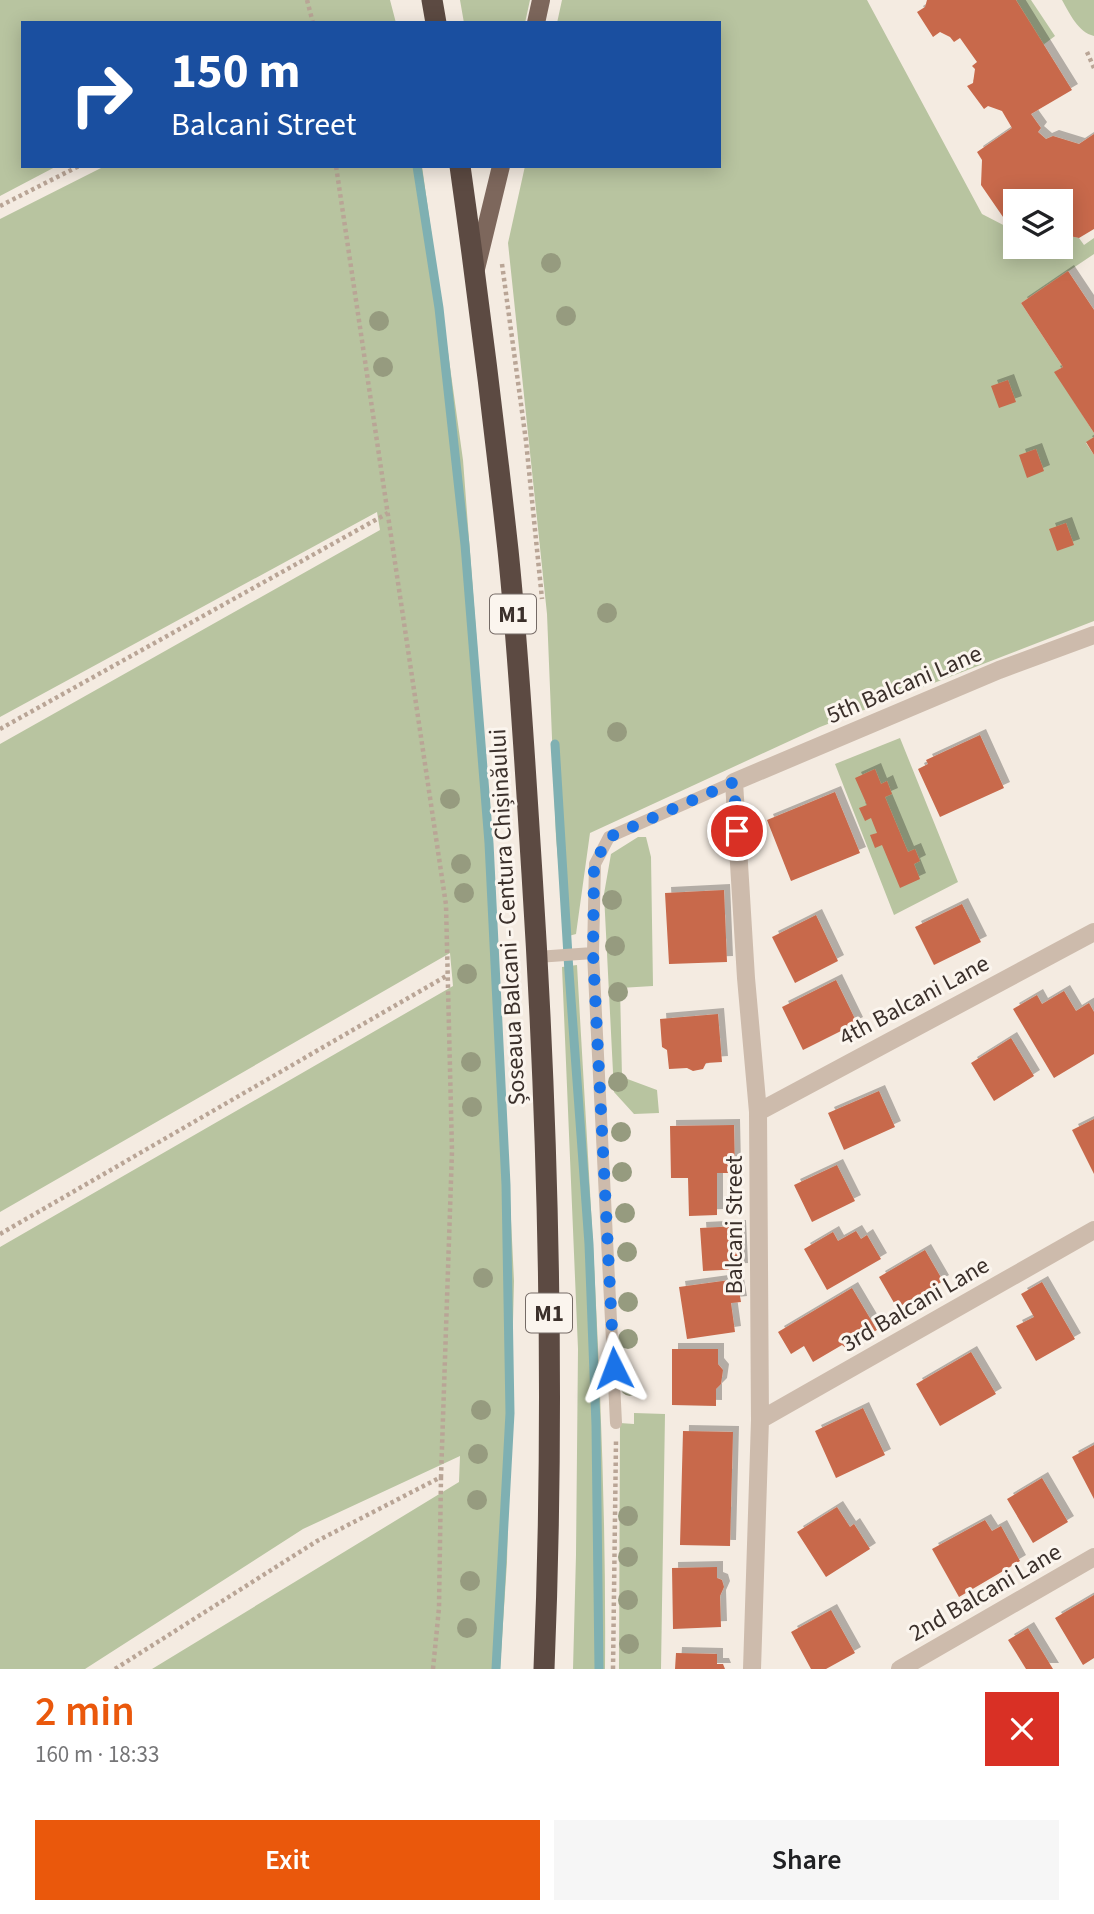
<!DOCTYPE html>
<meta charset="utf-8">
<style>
body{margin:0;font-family:"Source Sans 3",sans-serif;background:#f6f6f6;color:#202124;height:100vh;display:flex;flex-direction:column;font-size:26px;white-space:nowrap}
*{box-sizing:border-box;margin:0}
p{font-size:23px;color:#757577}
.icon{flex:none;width:38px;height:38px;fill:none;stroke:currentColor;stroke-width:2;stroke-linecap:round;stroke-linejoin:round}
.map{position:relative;height:1669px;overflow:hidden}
.side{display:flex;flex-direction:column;background:#fff;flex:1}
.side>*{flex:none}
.banner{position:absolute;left:21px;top:21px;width:700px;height:147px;border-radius:0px;box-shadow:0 4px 18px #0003;background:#1a4fa0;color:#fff;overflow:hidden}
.buttons{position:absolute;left:1003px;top:189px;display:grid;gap:14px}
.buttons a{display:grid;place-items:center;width:70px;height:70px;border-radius:0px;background:#fff;box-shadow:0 4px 18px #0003;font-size:35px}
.pin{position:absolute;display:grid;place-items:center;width:60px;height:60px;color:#fff;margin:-30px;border:4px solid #fff;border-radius:50%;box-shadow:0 2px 7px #0007}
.me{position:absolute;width:77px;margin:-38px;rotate:357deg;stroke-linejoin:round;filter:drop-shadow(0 0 5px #0008)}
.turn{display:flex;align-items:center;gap:24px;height:147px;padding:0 35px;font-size:32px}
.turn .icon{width:91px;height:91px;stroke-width:2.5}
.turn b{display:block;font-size:49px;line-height:60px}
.round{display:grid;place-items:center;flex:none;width:74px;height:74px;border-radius:0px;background:#f6f6f6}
.head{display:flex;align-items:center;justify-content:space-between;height:119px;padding:0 35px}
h1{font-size:42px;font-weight:600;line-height:52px;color:#ea580c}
.primary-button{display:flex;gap:14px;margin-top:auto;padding:14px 35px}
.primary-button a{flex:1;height:80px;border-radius:0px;background:#ea580c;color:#fff;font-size:28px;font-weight:600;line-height:80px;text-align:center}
.primary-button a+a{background:#f6f6f6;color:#202124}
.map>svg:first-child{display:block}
.green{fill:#b8c4a0}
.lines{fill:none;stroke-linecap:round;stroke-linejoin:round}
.stream{stroke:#7fb0b2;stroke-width:9}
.building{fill:#c8694b;filter:url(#shadow)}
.path{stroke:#b9a596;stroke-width:4.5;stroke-dasharray:3.5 3.5;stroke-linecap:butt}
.lane{stroke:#cdbbac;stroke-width:12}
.street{stroke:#cdbbac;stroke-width:18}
.primary{stroke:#7d675c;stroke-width:18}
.highway{stroke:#5c4a42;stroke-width:21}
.tree{fill:#969b7f}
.route{stroke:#1a73e8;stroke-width:12;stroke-dasharray:0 21.6}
.labels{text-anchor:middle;stroke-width:6;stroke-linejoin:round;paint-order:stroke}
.shield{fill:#fbf5ee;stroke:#756b66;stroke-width:2}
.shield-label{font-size:23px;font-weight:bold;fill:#3b302b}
.street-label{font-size:24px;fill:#3b302b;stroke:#fbf5ee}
</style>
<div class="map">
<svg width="1094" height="1669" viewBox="0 0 1094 1669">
<defs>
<filter id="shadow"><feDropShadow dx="6" dy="-6" stdDeviation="0" flood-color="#0004"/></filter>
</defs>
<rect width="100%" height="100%" fill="#f4ebe1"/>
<!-- green -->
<path class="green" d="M0,0H390L396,23H23V166H57L0,196Z
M460,0H530L525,23H464Z
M562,0H867L982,214L1011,229L1015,227V247H1060L1061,234L1079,238L1084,245L1094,238V254L1021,303L1063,367L1055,372L1094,433V437L1086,443L1094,455V621L820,727L590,833L576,934L565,937L556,837L547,614L508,243L525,166H719V23H557Z
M1016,0H1031L1055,36L1043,45Z
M1062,0H1094V36C1078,32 1070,14 1062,0Z
M105,166H422L463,460L494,869L514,1281L507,1562L500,1669H152L459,1482L460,1456L303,1529L85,1669H0V1247L453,986L450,953L0,1212V744L380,530L377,512L0,717V219Z
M900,738L958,882L894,915L835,764Z
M638,837H646L651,857L653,986L620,988L622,1077L657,1090L659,1113L634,1114L614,1092L604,894L611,854Z
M577,965C590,1199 607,1435 605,1669H573L576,1555L578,1349L562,967Z
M634,1413L665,1414L661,1669H619L620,1423L634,1424Z"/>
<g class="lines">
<!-- stream -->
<path class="stream" d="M417,166L439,308L465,545L489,843L506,1185L510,1413L496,1669
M555,744L569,972L589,1244L596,1425L599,1669"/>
</g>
<!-- building -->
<path class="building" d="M927,0H1016L1072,90L1031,114L1041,128L1038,132L1046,139L1053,136L1079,144L1094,134V229L1079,238L1060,234V201H1015V227L1012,230L981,185L982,160L977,152L1012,128L1002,111L988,106L984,109L967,86L973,83L975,69L972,66L977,62L960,38L954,42L950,37L940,32L933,37L917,12L925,7Z
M1068,271L1094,310V433L1054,372L1063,367L1021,303Z
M1008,380L1016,402L999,408L991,386Z
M1094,437V455L1086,442Z
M1036,449L1044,471L1027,478L1019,455Z
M1066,523L1074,545L1057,551L1049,529Z
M980,735L1004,788L940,817L918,769L928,764L926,760Z
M875,769L881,784L887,781L892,794L885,797L908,852L915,849L920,861L914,864L920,879L900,888L882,845L875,848L870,835L877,833L871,818L865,821L859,808L867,805L855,778Z
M835,792L860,853L791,881L767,820Z
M724,890L727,962L669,964L665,893Z
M962,904L981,942L934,965L915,927Z
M816,915L838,961L795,983L772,937Z
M836,980L857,1023L803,1050L782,1007Z
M1064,991L1076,1011L1089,1003L1094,1012V1054L1054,1078L1013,1009L1037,995L1042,1004Z
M718,1014L722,1062L706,1063L703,1069L693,1071L687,1068L669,1069L667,1050L662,1047L660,1019Z
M1011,1038L1034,1076L994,1101L971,1063Z
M879,1091L895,1127L844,1150L828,1113Z
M1094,1119V1174L1072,1130Z
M734,1125L735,1173H717V1215L689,1216L688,1178H671L670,1126Z
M837,1165L855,1201L812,1222L794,1185Z
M740,1226L742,1269L703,1271L700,1228Z
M856,1231L861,1239L867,1235L881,1259L827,1290L804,1249L833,1232L838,1241Z
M925,1250L943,1281L897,1308L879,1277Z
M737,1279L741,1302L731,1303L735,1332L687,1339L679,1287Z
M1042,1282L1075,1339L1036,1361L1016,1326L1034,1317L1021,1294Z
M852,1288L877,1330L846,1348L842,1345L813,1362L804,1346L791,1354L778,1332Z
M672,1349H718V1364L723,1370L721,1384L716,1389V1406L672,1405Z
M971,1352L996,1394L940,1426L916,1384Z
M863,1408L885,1455L836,1478L815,1431Z
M683,1431L733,1432L730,1546L680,1545Z
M1094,1445V1499L1072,1457Z
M1042,1478L1068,1522L1033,1543L1007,1499Z
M837,1507L850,1527L854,1524L870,1549L826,1577L797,1532Z
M985,1520L992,1531L1001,1526L1020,1561L959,1597L932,1549Z
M717,1567V1578L722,1580L724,1587L720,1596L721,1627L673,1629L672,1568Z
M1094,1595V1658L1083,1665L1055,1618Z
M831,1610L855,1653L826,1669H811L791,1632Z
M1028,1628L1053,1669H1026L1008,1640Z
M676,1653L717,1654V1664H723L725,1669H675Z"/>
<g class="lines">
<!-- path -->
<path class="path" d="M307,0L313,23
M1087,52L1094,68
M0,206L79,166
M502,264L526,441L542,599
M0,729L388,513
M0,1234L448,975
M115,1669L317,1541L441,1477L452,1151L446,905L336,166
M433,1669L439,1608L441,1477
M613,1669L616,1441"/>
<!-- lane -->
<path class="lane" d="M537,957L593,953
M616,1423L593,953L595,864L609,837L734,782"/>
<!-- street -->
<path class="street" d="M758,1112L1094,932
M760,1420L1094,1230
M752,1669L760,1420L758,1112L746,978L734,782L999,670L1094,635
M900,1669L1094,1557"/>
<!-- primary -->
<path class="primary" d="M536,23L541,0
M476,269L501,166"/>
<!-- highway -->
<path class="highway" d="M432,0L436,23
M460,166C478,294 494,422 508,550C519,657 525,766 532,874C549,1139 555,1404 544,1669"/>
</g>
<!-- trees -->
<g class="tree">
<circle cx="551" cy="263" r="10"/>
<circle cx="566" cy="316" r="10"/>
<circle cx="379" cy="321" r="10"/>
<circle cx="383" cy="367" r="10"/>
<circle cx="607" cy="613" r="10"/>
<circle cx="617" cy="732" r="10"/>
<circle cx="450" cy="799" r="10"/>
<circle cx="461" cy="864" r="10"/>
<circle cx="464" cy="893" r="10"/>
<circle cx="612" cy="900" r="10"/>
<circle cx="615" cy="946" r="10"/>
<circle cx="467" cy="974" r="10"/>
<circle cx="618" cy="992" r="10"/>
<circle cx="471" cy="1062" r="10"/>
<circle cx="618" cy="1082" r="10"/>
<circle cx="472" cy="1107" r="10"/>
<circle cx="621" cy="1132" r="10"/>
<circle cx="622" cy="1172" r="10"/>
<circle cx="625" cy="1213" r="10"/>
<circle cx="627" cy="1252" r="10"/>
<circle cx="483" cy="1278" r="10"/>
<circle cx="628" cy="1302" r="10"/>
<circle cx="628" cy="1339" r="10"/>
<circle cx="630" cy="1386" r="10"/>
<circle cx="481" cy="1410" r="10"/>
<circle cx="478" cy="1454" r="10"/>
<circle cx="477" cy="1500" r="10"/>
<circle cx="628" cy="1516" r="10"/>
<circle cx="628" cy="1557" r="10"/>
<circle cx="470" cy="1581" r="10"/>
<circle cx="628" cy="1600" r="10"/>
<circle cx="467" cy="1628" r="10"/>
<circle cx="629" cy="1644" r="10"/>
</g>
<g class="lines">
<!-- route -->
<path class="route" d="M614,1368L593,953L594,864L609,837L734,782L737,831"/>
</g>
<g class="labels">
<!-- shield labels -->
<g class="shield">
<rect x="490" y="594.5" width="46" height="39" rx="5"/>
<rect x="526" y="1293.5" width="46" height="39" rx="5"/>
</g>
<g class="shield-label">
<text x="513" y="622">M1</text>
<text x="549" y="1321">M1</text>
</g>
<!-- street labels -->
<g class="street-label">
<text transform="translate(904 684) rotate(-23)" y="8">5th Balcani Lane</text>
<text transform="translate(507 917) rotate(-93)" y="8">Șoseaua Balcani - Centura Chișinăului</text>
<text transform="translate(914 1000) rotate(-28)" y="8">4th Balcani Lane</text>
<text transform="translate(734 1225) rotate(-90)" y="8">Balcani Street</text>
<text transform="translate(915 1304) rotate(-30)" y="8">3rd Balcani Lane</text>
<text transform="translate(985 1592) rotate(-30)" y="8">2nd Balcani Lane</text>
</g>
</g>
</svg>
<div class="buttons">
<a><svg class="icon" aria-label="layers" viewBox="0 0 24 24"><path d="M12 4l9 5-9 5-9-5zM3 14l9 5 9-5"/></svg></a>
</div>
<div class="pin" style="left:737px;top:831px;background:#d93025"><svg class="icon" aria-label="arrive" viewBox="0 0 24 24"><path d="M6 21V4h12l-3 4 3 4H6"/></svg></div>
<svg class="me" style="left:614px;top:1368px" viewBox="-20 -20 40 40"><path d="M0-17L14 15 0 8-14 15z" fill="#1a73e8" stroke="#fff" stroke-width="4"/></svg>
<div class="banner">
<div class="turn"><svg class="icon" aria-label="right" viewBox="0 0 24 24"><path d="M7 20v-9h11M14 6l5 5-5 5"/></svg><div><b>150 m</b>Balcani Street</div></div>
</div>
</div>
<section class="side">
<div class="head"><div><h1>2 min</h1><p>160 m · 18:33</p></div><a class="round" style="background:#d93025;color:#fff"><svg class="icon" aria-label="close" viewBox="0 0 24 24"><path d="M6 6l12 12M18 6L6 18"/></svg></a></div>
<div class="primary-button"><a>Exit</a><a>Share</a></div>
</section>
